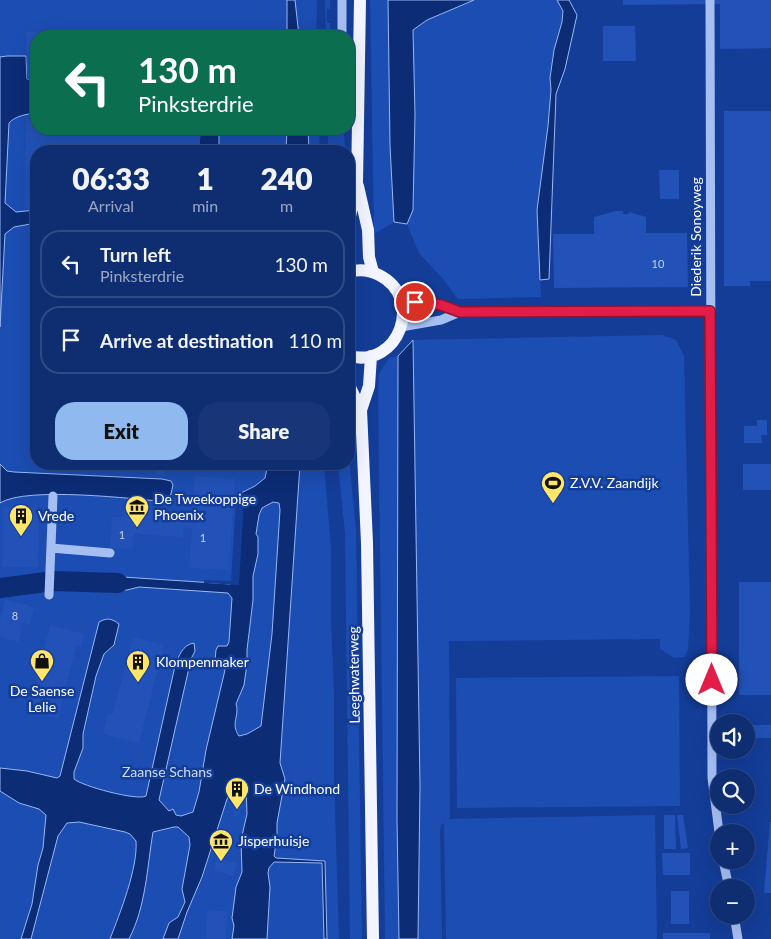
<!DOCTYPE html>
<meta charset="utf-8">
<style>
body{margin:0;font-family:Lato,sans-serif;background:#183677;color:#f1f3f6;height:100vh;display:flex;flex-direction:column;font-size:19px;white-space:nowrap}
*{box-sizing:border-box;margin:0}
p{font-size:16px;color:#9ba8c4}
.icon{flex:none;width:28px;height:28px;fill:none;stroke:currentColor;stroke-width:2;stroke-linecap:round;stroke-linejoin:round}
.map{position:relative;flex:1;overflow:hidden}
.drawer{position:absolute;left:30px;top:145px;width:325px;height:325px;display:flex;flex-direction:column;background:#0f2e72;border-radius:20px;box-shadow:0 5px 20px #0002,0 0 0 1px #2f4a84}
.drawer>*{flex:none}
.hud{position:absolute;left:30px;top:30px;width:325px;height:105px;border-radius:20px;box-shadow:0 5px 20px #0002,0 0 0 1px #2f4a84;background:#0b6e4f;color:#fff;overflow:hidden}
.controls{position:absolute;left:710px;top:714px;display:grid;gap:10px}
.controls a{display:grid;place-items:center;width:45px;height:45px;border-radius:50%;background:#0f2e72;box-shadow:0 5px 20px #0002,0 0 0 1px #2f4a84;font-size:25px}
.pin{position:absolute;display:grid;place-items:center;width:42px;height:42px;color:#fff;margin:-21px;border:2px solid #fff;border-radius:50%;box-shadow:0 1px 5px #0007}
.me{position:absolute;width:55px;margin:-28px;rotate:0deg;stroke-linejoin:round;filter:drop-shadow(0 0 4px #0008)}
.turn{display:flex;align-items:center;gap:18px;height:105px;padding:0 25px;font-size:22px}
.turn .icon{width:65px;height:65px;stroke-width:2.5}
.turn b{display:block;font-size:35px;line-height:42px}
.eta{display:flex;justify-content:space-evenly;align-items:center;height:85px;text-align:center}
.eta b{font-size:30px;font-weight:800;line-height:35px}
.primary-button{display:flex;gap:10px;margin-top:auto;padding:10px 25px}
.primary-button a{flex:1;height:58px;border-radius:20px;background:#90b9f0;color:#111;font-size:20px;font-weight:800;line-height:58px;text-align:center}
.primary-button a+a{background:#183677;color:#f1f3f6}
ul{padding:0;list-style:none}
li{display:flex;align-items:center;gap:15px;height:68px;margin:0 10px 8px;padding:0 15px;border:2px solid #2f4a84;border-radius:20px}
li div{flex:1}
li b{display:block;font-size:19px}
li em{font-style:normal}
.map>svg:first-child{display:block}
.green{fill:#1c4db2}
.water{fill:#0c2c75;stroke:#98b8f6;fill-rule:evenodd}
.pier{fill:#143d98}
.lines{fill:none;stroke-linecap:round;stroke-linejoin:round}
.canal{stroke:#0c2c75;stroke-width:20}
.building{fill:#2252b7}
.minor{stroke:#a6bff3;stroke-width:9}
.major{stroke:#f2f5ff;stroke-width:12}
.route-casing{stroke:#92132f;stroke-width:12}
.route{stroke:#e11d48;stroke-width:9}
.labels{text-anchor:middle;stroke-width:5;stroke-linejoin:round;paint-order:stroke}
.number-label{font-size:11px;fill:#c8d4ed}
.street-label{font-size:14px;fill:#fff;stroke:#143d98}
.poi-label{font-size:14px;fill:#fff;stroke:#143d98;text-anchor:start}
.park-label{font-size:14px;fill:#ceddfd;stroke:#143d98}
</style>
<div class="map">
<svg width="771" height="939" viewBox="0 0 771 939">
<rect width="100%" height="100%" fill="#143d98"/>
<!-- green -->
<path class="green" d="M0,0H317L316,36H36V129H319L320,151H36V464H324L331,548V621L334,694V777L339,939H0Z
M325,0H330V9H327V23H330V36H326Z
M370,0H388L390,146L394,222L374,234Z
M474,0H557L563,11L562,22L554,50L550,78L551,90L548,126L537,210L541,297L458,299L444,280L419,253L407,224L413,210L415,114L413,30L427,20Z
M328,129H344L345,151H328Z
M662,335L676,340L684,356L690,612L688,649L685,657L674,658L660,649V639L449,641L450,817L448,819L655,815L657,939H446L444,823L441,825L440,832L442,939H418L420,786L413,340Z
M398,356L397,820L400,939H385L378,390L379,374L389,358Z
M349,457L356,531L362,939H350L345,533L338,464H349Z
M679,676L680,806L457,808L456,678Z"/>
<!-- water -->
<path class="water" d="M287,0H295L299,36H287Z
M388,0H474L427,20L413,30L415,114L413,210L407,224L394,222L390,146Z
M557,0H569L577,15L565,69L556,94L549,279L540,280L537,210L548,126L551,90L550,78L554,50L562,22L563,11Z
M7,56H26L27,79H36V113C27,114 15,116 9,123L5,203L16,212L36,210V223L14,227L5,234L0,327V57Z
M200,129H219V151H199Z
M287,129H308L309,151H286Z
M413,340L420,786L418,939H399L397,820L398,356Z
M0,464L7,471L14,472L162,479L171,481L173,485L169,502C134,499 27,486 0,503Z
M268,464H300L280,763L285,779L277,823V838L274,856L276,858L325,861L327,939H324L322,863L274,862L269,868L268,873L270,887L267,939H232L234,926L232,918L234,903L236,887L242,872L241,840L247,814L246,786L240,783L235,785L227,799L202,877L187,912L178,939H163L169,923L178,917L185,902L182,889L190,845L189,837L178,827H174L153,832C147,868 146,906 129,939H110C120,913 138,868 136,841L130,834L125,832L79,822L67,823L58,836L31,939H21L32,904L38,865L43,848L46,815L39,809L19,803L0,791V768L27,771L57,778L60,776L99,622C108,617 112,619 119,624L114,645L104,654L96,676L83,734V748L74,772V779C82,786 137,801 146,796L175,666C179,656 182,645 194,643L195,651L191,659L159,800L169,811L173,809L176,815L181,816L193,812L199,792L206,750L225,670L224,665L215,660L216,650L218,646H227L229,642L232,598L228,593L139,587L127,590L91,588L92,575L230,584L233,582L239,494L255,486L265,478ZM273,502L279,503L280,510L272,634L261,726L247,734L239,736C230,723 240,716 236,704L244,685L247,664V650L253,600V576L258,554V537L256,534L259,515L262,508Z"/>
<!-- pier -->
<path class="pier" d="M236,500H244L239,585L204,583V580L231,581Z"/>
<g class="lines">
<!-- canal -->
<path class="canal" d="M0,588L53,581L118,583"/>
</g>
<!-- building -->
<path class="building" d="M623,0H771V48L720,49V4L623,5Z
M603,26H635L636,61H603Z
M111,30V36H36V79H27L26,32Z
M724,111H771V281H750V286H724Z
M36,118V129H200V151H36V211L31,212L25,207L26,119Z
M659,170H679V199H660Z
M616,211H623V214H629V212L646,217V233H687L688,287L554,288L553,234H594V217Z
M30,403H36V413H30Z
M757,420H767V435H761L762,443H744V426H757Z
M743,464H771V490H743Z
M156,466H164V475H156Z
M195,476L235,479L229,570L189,568L192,528L184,527L183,537L134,534L133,549L110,548L112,517H124L125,509L185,512V516L193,517Z
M3,507L39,508L38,567H2Z
M739,582H771V695H739Z
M5,599L34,607L30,625L23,623L19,642L0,637V620Z
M50,625L84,634L81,647L76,646L58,719L29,711Z
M133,637L164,645L139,743L103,734L108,713L113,714Z
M749,725H771V738H748Z
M236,803L242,805L238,817L233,816Z
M664,815H675L676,849H664Z
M677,815H683L688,848L681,849Z
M770,822H771V893H764Z
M662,853H690V875H663Z
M218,855L225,857L224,860L237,863L233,876L214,870Z
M671,891H689V924H671Z
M207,910L227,911L226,939H206Z
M663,933H710V939H663Z"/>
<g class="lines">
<!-- minor -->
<path class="minor" d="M342,0V36
M710,0L712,778L719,832
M349,102L356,117
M401,299L441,305L460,312
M401,327L441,320L460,312L710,311
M51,548L110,553
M49,595L53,496
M723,860L729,888
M734,915L738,939"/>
<!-- major -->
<path class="major" d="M358,186L368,230L369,257L373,272
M349,221L357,183L360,0
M349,272C359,269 369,270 379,275C425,298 399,369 349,356
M371,356L369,386L361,410L367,543L373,939
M349,385L361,410"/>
</g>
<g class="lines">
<!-- route casing -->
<g class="route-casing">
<path id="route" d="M415,302L441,305L460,312L710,311L712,680"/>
</g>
<!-- route -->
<use href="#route" class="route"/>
</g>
<!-- icons -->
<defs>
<g id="stadium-pin" transform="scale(1.25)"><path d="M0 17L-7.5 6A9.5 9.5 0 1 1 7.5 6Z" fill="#ffe668" stroke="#143d98"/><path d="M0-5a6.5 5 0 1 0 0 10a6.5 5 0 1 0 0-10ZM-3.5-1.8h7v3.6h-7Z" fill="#111"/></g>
<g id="museum-pin" transform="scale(1.25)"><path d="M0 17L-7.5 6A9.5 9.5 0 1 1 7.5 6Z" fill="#ffe668" stroke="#143d98"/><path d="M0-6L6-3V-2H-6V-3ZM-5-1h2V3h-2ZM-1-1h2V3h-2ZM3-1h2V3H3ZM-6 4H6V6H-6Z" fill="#111"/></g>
<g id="building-pin" transform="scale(1.25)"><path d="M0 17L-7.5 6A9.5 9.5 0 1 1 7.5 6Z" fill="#ffe668" stroke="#143d98"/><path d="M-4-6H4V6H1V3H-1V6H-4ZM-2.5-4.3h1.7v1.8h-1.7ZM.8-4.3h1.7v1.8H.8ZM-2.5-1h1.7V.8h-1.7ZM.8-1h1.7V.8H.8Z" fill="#111"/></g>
<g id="shop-pin" transform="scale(1.25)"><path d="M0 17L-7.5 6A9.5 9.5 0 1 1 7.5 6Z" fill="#ffe668" stroke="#143d98"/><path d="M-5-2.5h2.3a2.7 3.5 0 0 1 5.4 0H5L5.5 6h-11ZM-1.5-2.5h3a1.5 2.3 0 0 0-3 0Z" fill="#111"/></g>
</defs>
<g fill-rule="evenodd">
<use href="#stadium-pin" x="553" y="483"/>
<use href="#museum-pin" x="137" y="507"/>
<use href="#building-pin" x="21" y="516"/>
<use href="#shop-pin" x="42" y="661"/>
<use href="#building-pin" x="138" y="662"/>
<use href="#building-pin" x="237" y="789"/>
<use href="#museum-pin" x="221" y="841"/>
</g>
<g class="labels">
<!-- number labels -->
<g class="number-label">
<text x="658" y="268">10</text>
<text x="122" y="539">1</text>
<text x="203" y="542">1</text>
<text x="15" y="620">8</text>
</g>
<!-- street labels -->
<g class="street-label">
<text transform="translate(696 237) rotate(-90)" y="5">Diederik Sonoyweg</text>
<text transform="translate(354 675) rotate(-91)" y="5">Leeghwaterweg</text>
</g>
<!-- poi labels -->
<g class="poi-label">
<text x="570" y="488">Z.V.V. Zaandijk</text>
<text x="154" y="504">De Tweekoppige<tspan x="154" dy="16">Phoenix</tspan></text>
<text x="38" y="521">Vrede</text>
<text x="156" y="667">Klompenmaker</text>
<text x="42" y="696" text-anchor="middle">De Saense<tspan x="42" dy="16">Lelie</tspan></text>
<text x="254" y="794">De Windhond</text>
<text x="238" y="846">Jisperhuisje</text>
</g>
<!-- park labels -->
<g class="park-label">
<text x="167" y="777">Zaanse Schans</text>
</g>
</g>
</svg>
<div class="controls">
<a><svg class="icon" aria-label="sound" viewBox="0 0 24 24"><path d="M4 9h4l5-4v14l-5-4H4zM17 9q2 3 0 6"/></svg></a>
<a><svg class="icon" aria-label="search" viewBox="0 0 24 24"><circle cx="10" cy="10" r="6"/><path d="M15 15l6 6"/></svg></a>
<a>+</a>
<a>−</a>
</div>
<div class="pin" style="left:415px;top:302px;background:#d93025"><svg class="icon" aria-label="arrive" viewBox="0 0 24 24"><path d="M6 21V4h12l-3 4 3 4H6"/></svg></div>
<svg class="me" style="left:712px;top:680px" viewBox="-20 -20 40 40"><circle r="19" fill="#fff"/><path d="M0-13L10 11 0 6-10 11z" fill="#e11d48"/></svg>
<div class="hud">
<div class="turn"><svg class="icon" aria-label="left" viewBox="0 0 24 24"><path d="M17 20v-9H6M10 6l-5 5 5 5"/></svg><div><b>130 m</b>Pinksterdrie</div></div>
</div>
<section class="drawer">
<div class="eta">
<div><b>06:33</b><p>Arrival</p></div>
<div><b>1</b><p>min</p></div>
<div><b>240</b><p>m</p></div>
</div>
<ul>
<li><svg class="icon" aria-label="left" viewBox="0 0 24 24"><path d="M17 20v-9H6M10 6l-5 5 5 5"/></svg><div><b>Turn left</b><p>Pinksterdrie</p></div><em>130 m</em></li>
<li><svg class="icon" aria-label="arrive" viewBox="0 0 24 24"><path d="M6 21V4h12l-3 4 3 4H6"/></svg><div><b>Arrive at destination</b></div><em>110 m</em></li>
</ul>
<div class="primary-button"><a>Exit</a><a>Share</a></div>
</section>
</div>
